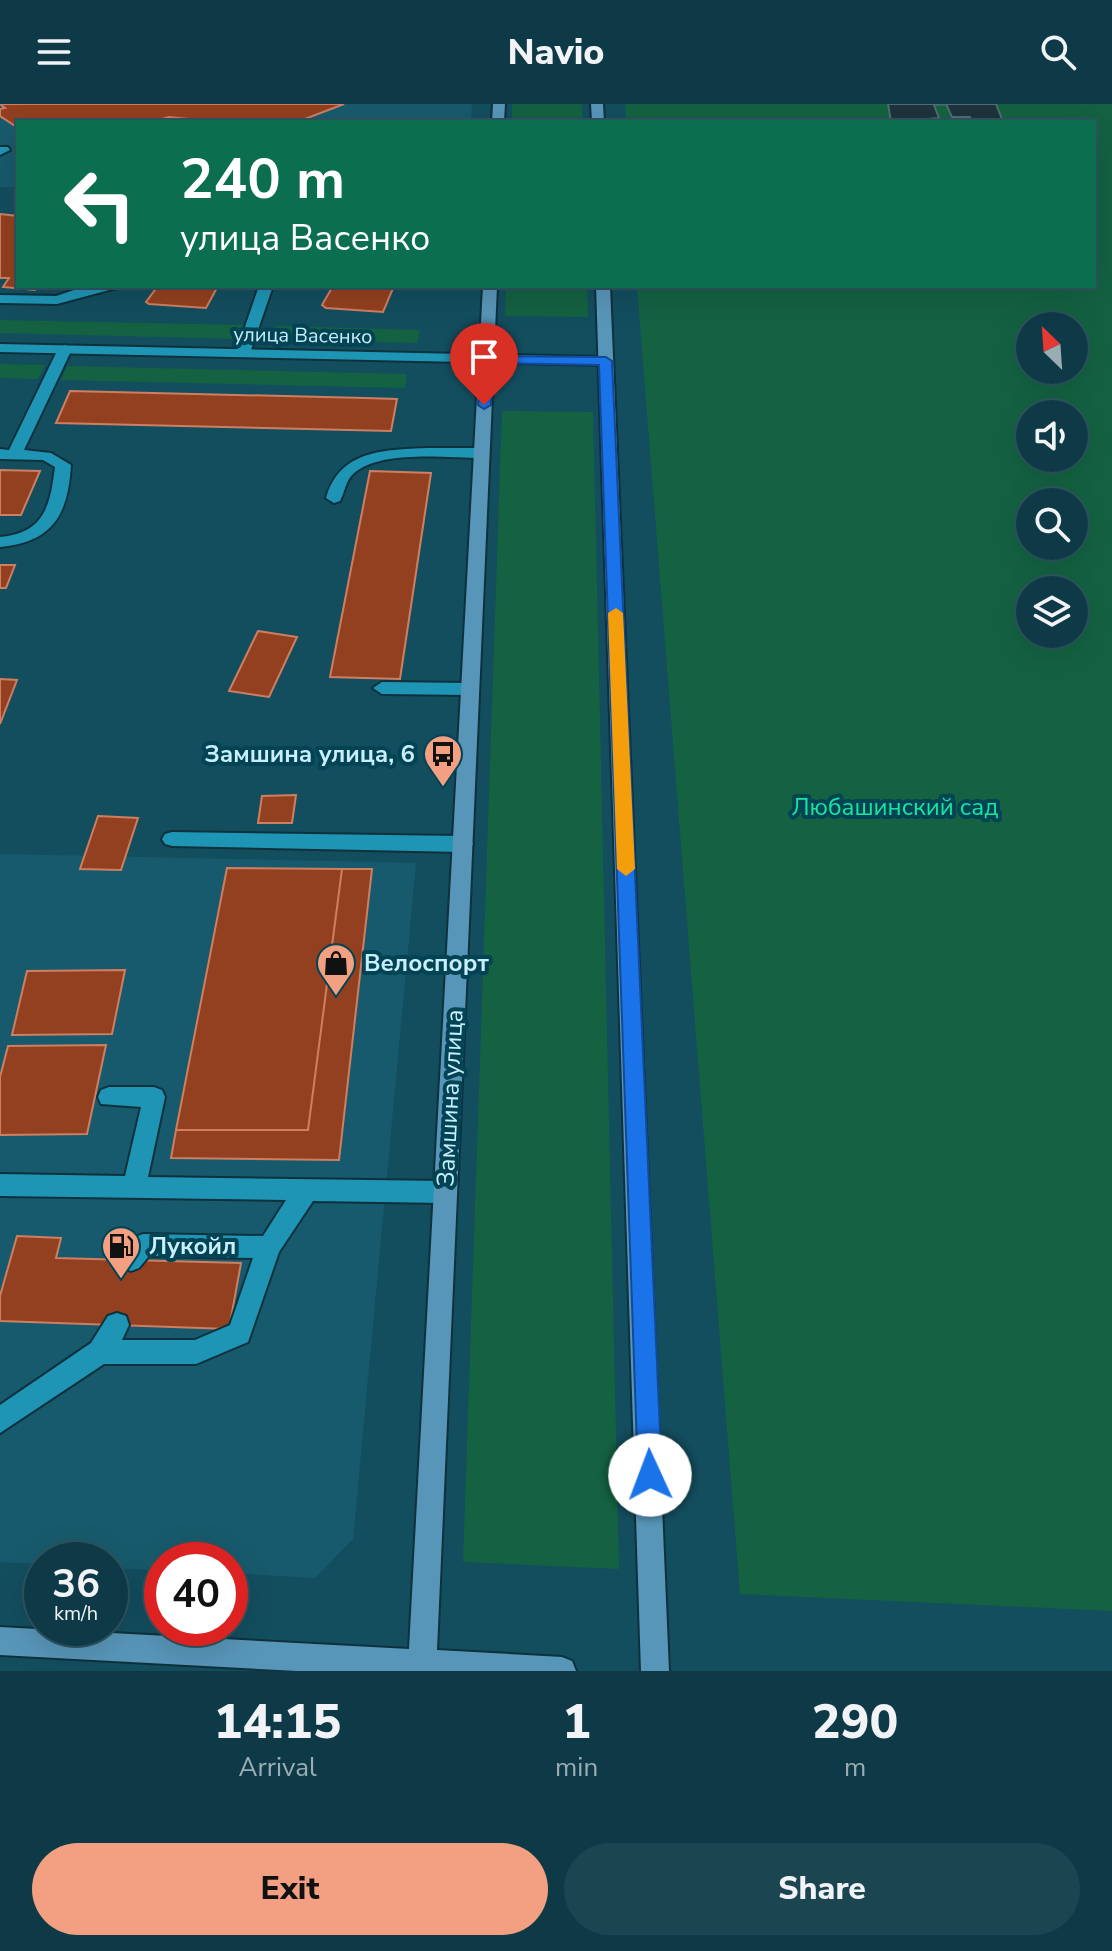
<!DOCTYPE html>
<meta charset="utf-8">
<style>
body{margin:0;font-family:"Nunito Sans",sans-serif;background:#1c4552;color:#f1f3f6;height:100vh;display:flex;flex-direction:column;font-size:30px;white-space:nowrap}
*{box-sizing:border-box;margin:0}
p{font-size:26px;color:#9badb4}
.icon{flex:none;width:44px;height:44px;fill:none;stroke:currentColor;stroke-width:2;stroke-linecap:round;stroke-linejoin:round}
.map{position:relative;height:1567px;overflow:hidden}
.sheet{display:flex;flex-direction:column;background:#0e3a47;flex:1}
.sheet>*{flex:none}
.guide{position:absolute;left:16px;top:16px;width:1080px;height:168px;border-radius:0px;box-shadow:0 8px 32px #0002,0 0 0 2px #2e5460;background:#0b6e4f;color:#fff;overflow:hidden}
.needle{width:52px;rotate:335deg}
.controls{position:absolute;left:1016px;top:208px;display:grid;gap:16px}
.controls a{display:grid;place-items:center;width:72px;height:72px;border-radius:50%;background:#0e3a47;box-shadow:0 8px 32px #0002,0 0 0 2px #2e5460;font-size:40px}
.speed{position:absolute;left:24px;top:1438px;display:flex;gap:16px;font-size:40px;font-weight:700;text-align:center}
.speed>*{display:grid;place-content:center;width:104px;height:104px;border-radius:50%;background:#0e3a47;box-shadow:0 8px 32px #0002,0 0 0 2px #2e5460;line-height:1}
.speed small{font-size:20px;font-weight:400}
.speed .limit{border:12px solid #d22;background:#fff;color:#111}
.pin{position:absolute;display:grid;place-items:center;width:68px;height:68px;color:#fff;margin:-82px -34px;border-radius:50% 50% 50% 0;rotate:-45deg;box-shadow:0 0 8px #0007}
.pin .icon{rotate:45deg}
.me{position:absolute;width:88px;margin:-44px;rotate:358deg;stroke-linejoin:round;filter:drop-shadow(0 0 6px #0008)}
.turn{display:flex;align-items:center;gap:28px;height:168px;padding:0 32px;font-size:36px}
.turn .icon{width:104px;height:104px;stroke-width:2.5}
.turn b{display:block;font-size:56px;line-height:68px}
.eta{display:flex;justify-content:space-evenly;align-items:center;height:136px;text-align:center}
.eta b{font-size:48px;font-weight:800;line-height:56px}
.action{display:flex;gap:16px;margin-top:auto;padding:16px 32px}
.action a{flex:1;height:92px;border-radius:48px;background:#f2a081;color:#111;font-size:32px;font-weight:800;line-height:92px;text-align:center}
.action a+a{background:#1c4552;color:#f1f3f6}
header{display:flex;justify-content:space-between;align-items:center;height:104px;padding:0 32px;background:#0e3a47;font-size:36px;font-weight:800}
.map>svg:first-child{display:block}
.built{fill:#185a6d}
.green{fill:#146242;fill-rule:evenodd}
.water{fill:#1e333b;stroke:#516b75;stroke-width:2}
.building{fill:#92401f;stroke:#ce7f61;stroke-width:2}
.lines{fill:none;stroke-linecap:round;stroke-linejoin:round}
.lane-casing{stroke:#0f313c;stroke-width:4}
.street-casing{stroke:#0f313c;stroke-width:4}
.secondary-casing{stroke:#0f313c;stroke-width:4}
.lane{fill:#1f95b5;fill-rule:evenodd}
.street{fill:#1f95b5;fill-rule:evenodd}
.secondary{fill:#5896b9;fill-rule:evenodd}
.route{fill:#1a73e8;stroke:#114b97;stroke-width:2}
.slow{fill:#f59e0b}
.labels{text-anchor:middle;stroke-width:8;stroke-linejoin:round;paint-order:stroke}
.far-street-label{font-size:20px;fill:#c9effc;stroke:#024354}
.poi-label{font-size:24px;font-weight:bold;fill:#c9effc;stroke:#024354;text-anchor:start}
.park-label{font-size:24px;fill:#16e79f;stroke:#024354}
.street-label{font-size:24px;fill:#c9effc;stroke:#024354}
</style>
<header><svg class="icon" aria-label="menu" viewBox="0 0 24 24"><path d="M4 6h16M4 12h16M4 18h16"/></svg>Navio<svg class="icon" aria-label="search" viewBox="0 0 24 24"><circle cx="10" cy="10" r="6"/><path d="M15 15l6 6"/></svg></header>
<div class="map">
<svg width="1112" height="1567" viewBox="0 0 1112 1567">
<rect width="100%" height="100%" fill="#134e5f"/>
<!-- built -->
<path class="built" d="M0,0H472L471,18H18V83H0Z
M0,750L416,759L353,1435L315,1474L230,1469V1456H162V1466L110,1464V1456H42V1460L0,1458Z"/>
<!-- green -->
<path class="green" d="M512,0H582L583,18H512Z
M625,0H1112V1507L740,1490L637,182H1094V18H626ZM1030,222H1074V266H1030ZM1030,310H1074V354H1030ZM1030,398H1074V442H1030ZM1030,486H1074V530H1030Z
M506,182H587L588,213L505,212Z
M0,216L248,221L242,235L0,229Z
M275,222L420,226L417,239L271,235Z
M0,260L45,261L38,275L0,274Z
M67,262L407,270L405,284L61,276Z
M502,307L593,308L619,1465L463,1458Z"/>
<!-- water -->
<path class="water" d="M888,0H996L1003,18H972L970,13H952L946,0L934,1L939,14L891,18Z"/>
<!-- building -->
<path class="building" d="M0,0H344L297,18H217L169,13L152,18H18V24L0,12V5L5,4Z
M0,110L18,112V182H38L35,186L3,183L9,174H0Z
M158,182H218L206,204L149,200L146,198Z
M333,182H394L383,208L326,204L322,201Z
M70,287L365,294L397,295L391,327L56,319Z
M0,366L40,367L21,411H0Z
M370,367L431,369L400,575L330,573Z
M0,461H15L6,484H0Z
M258,527L297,533L269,593L229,587Z
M0,575L17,576L0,620Z
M296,691L292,719H258L262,692Z
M98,712L138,714L121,766L80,765Z
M227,764L342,765L308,1026H176Z
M342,765H372L339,1056L171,1054L176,1026H308Z
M125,866L112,930L12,931L27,867Z
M106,941L87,1030L0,1031V973L8,942Z
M17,1132L61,1134L56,1154L241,1159L229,1225L0,1217V1192Z"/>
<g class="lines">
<!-- lane casing -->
<g class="lane-casing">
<path id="lane" d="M0,43H8L10,46L0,51Z
M86,182H124L57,200L0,199V191L56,192Z
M259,182H273L250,249L243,253L238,252L236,249Z
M65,241L72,245L24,346L51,349L71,361C68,412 52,438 0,443V433C44,429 50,403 55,363L43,356L0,355V345L9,346L58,245Z
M427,344H482L490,349L482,354C447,354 380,345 353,370C345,378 345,388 340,397L334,399L326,394C340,346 383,346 427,344Z
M382,578L470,579L479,585L470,591L382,590L373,584Z
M172,728L463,732L470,735L473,740L470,745L463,748L172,742L165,740L162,735L165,730Z
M109,983H154L162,986L165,993L148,1073L445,1077L453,1080L457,1088L453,1096L445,1099L313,1097L279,1148L248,1238L196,1260H104L0,1329V1301L91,1239L108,1212L117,1209L126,1212L129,1221L122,1236H195L230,1221L253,1154L149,1152L139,1164L131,1167L123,1164L119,1156L135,1133L143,1130L263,1132L286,1096L0,1092V1070L125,1072L141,1003L101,1000L98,993L101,986Z"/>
</g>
<!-- street casing -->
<g class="street-casing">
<path id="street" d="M0,240L606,253L613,257L606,261L0,248Z"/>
</g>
<!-- secondary casing -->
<g class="secondary-casing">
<path id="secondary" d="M493,0H505L504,18H492Z
M591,0H603L604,18H592Z
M483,182H497L437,1546L562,1553L572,1557L576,1567H297L0,1551V1523L409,1545Z
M596,182H610L669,1567H641Z"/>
</g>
<!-- lane -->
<use href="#lane" class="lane"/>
<!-- street -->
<use href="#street" class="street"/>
<!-- secondary -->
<use href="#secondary" class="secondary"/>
</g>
<!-- route -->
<path class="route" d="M482,252L606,253L612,257L662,1371L658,1379L650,1383L641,1379L638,1371L599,261L493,259L491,301L484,305L478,301Z"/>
<!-- slow -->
<path class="slow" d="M616,504L623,509L635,765L626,772L617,765L608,509Z"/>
<!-- icons -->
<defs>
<g id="bus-pin" transform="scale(2)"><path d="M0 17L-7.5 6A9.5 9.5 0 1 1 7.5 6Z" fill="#f2a081" stroke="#024354"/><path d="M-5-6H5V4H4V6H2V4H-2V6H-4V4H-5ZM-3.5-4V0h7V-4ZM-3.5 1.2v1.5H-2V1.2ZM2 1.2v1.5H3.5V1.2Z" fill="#111"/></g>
<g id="shop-pin" transform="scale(2)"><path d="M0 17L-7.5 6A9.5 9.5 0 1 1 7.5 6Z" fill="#f2a081" stroke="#024354"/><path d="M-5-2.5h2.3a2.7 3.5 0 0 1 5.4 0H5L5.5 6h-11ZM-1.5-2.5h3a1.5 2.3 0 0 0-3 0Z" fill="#111"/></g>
<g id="fuel-pin" transform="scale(2)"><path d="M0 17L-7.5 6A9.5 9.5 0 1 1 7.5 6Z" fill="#f2a081" stroke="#024354"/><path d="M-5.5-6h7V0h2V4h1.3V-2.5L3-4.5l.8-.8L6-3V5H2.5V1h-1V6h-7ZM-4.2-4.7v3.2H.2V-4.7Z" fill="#111"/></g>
</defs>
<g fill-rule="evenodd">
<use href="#bus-pin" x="443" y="650"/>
<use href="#shop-pin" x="336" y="859"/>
<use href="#fuel-pin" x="121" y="1142"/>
</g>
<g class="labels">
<!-- far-street labels -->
<g class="far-street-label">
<text transform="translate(303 231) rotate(1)" y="7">улица Васенко</text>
</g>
<!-- poi labels -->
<g class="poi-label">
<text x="415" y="658" text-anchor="end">Замшина улица, 6</text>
<text x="364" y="867">Велоспорт</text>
<text x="149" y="1150">Лукойл</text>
</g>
<!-- park labels -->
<g class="park-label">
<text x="895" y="711">Любашинский сад</text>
</g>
<!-- street labels -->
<g class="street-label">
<text transform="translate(450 994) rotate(-87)" y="8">Замшина улица</text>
</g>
</g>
</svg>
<div class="controls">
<a><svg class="needle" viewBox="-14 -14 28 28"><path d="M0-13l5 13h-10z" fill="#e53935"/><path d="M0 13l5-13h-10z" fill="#9badb4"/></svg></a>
<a><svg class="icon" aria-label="sound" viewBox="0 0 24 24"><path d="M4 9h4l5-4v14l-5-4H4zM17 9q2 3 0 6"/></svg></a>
<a><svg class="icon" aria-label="search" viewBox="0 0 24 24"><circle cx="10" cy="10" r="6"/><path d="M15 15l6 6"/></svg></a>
<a><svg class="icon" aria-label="layers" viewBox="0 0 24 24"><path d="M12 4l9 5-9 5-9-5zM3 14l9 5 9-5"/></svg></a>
</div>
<div class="speed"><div>36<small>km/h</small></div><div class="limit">40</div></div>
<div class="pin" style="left:484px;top:301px;background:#d93025"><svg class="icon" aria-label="arrive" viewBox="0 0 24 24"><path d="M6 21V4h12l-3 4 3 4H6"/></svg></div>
<svg class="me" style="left:650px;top:1371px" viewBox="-20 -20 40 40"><circle r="19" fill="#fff"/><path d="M0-13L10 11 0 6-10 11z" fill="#1a73e8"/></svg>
<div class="guide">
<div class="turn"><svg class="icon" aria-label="left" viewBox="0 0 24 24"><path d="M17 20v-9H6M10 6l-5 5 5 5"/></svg><div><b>240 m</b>улица Васенко</div></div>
</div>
</div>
<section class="sheet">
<div class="eta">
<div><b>14:15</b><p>Arrival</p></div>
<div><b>1</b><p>min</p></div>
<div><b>290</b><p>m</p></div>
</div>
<div class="action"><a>Exit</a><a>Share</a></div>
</section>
